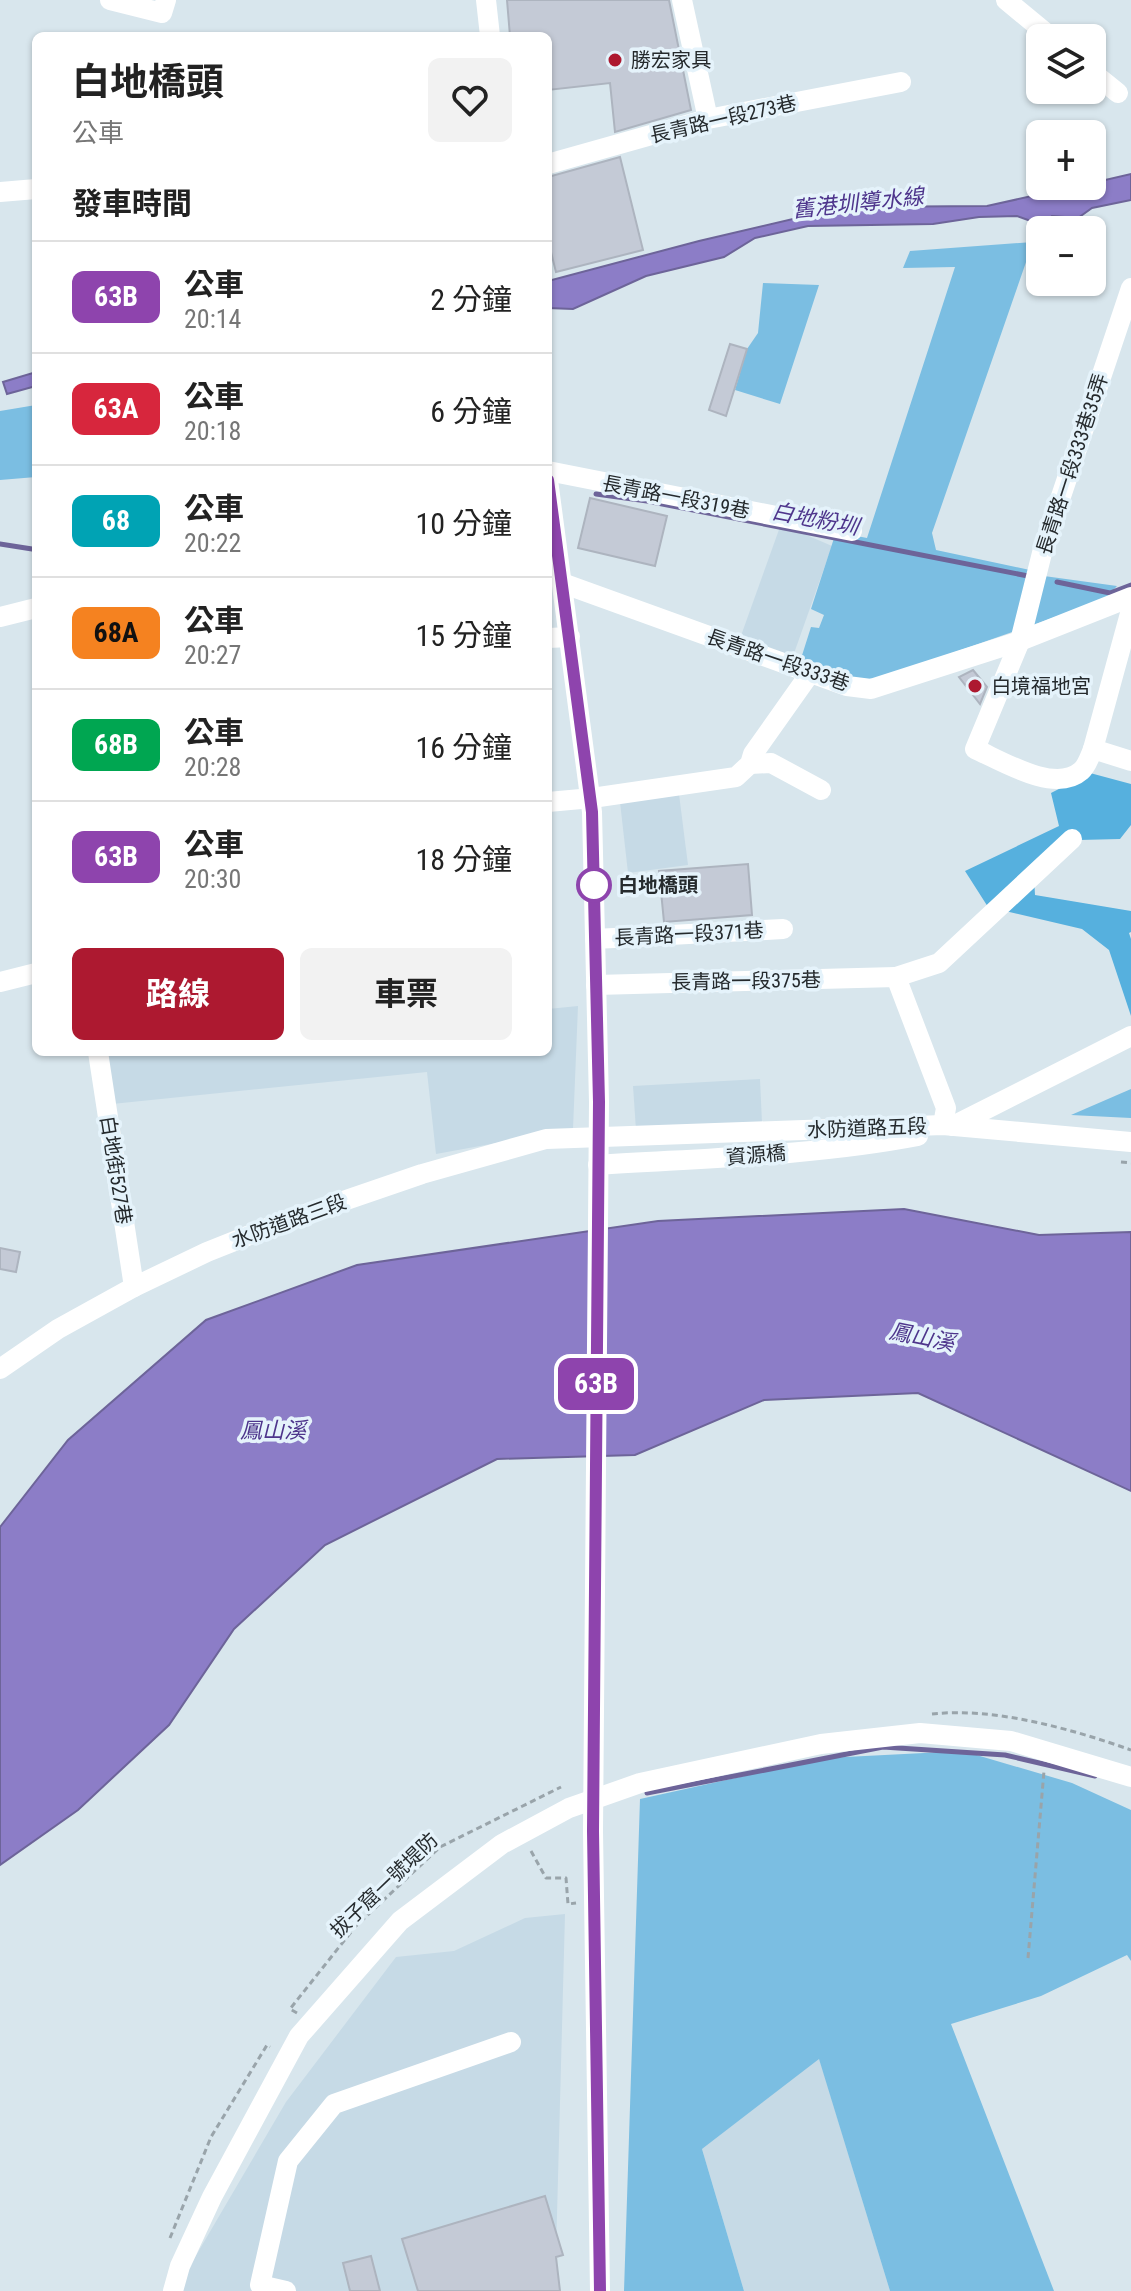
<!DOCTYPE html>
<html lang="zh-TW">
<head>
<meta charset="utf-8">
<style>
	:root { --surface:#fff; --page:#f2f2f2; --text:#222; --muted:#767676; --line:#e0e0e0; --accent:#ad1930 }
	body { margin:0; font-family:"Roboto Condensed","Noto Sans TC",sans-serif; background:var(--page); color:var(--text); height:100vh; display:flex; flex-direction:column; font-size:30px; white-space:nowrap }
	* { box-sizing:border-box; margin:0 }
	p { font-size:26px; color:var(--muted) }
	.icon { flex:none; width:44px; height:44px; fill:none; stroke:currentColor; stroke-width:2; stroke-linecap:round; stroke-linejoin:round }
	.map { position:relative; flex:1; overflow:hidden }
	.panel { position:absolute; left:32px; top:32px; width:520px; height:1024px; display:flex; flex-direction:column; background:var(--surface); border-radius:12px; box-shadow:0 2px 6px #0004 }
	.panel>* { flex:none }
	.badge { padding:0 16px; border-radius:12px; font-size:28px; line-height:52px }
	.buttons { position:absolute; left:1026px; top:24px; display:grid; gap:16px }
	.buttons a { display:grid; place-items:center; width:80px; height:80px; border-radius:12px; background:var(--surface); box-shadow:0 2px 6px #0004; font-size:40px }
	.map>.badge { position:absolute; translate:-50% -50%; box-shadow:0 0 0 4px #fff }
	h2 { padding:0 40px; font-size:30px; line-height:72px }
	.round { display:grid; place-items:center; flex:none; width:84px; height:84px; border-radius:12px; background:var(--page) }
	.headline { display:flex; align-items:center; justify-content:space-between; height:136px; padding:0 40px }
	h1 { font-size:38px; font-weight:700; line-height:60px }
	.action { display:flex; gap:16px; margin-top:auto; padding:16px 40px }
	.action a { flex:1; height:92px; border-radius:12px; background:var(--accent); color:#fff; font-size:32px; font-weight:700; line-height:92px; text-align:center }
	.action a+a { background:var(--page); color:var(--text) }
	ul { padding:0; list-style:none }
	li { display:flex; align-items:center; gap:24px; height:112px; padding:0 40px; border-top:2px solid var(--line) }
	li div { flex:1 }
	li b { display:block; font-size:30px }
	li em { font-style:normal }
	li .badge { min-width:88px; font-weight:700; text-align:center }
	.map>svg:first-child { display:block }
	.built { fill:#c6dae6 }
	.green { fill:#7bbee2 }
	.forest { fill:#56b0de }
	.water { fill:#8c7dc7; stroke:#6d6499; stroke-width:2 }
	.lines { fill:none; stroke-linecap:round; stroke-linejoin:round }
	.stream { stroke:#6d6499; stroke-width:5 }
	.building { fill:#c4cad6; stroke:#adb4bf; stroke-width:2 }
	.path { stroke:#99a4aa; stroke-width:3; stroke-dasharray:6 4; stroke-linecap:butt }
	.minor { stroke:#fff; stroke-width:20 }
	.line-casing { stroke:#fff; stroke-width:18 }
	.line { stroke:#8e44ad; stroke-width:12 }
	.poi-dot { fill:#ad1930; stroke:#e5f3fb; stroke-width:3 }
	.stop-dot { fill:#fff; stroke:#8e44ad; stroke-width:4 }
	.labels { text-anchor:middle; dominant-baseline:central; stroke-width:7; stroke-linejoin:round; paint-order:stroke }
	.poi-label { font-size:20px; fill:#252a2d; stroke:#e5f3fb; text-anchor:start }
	.street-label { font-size:20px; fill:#252a2d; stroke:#e5f3fb }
	.stop-label { font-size:20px; font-weight:bold; fill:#252a2d; stroke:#e5f3fb; text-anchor:start }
	.water-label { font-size:22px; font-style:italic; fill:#4e358c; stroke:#e5f3fb }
</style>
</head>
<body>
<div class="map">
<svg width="1131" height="2291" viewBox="0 0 1131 2291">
	<rect width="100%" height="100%" fill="#d8e6ed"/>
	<g class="built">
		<path d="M781 524 832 546 792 659 738 644Z"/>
		<path d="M679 794 688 865 628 873 620 802Z"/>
		<path d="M578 1006 573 1129 436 1154 427 1072 112 1104 103 1052H548V1009Z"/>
		<path d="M760 1079 762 1123 636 1130 633 1086Z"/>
		<path d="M565 1914 555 2291H180L184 2276 286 2102 396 1957 454 1951 525 1918Z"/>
		<path d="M819 2058 890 2291H744L702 2149Z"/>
	</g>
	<g class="green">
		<path d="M1033 242 932 533 936 550 1030 570 1044 576 1117 586 1104 600 858 686 798 668 811 627 819 628 824 615 811 609 836 532 867 538 955 267 903 268 910 251Z"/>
		<path d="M763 283 819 285 780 404 735 390 747 349 758 333Z"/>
		<path d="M36 405V477L0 480V411Z"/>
		<path d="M1131 1089V1118L1071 1115Z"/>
		<path d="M963 1751 1072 1783 1131 1810V1961L1127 1955 1041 1996 951 2024 1054 2291H890L819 2059 702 2149 744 2291H624L640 1799 826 1758Z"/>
	</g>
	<path class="forest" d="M1090 773 1131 784V825L1120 839 1079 840 1034 877 1035 895 1131 911V932L1129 933 1131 939V1016L1109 950 1082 929 988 907 965 871 1059 826 1051 793Z"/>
	<g class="water">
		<path d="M1131 174V200L1092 208 1078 218 1052 216 1042 225 1017 216 979 217 933 224 808 226 755 238 724 257 646 276 573 309 548 308V281L699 241 844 207 987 206 1077 186H1092V183Z"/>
		<path d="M36 372V386L7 394 3 382Z"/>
		<path d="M904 1209 1039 1235 1131 1232V1491L918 1393 764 1400 635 1455 497 1459 325 1545 234 1629 169 1725 78 1810 0 1865V1527L68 1440 206 1320 357 1265 658 1221Z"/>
	</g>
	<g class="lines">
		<g class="stream">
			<path d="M596 494 647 501 1028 576"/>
			<path d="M0 544 32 549"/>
			<path d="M1057 582 1110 593 1131 585"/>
			<path d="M647 1793 883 1747 1005 1755 1095 1776"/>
		</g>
	</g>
	<g class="building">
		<path d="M507 0H669L691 110 615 132 610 83 548 90V36H510Z"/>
		<path d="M620 157 643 250 556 272 548 240V177Z"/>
		<path d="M730 344 747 349 726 416 709 410Z"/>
		<path d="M590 498 667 516 655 566 578 548Z"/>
		<path d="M973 670 987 687 980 704 959 677Z"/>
		<path d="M748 864 752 915 664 922 659 871Z"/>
		<path d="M0 1248 20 1252 16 1272 0 1269Z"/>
		<path d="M545 2196 563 2255 556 2257 560 2291H418L402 2239Z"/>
		<path d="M371 2256 380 2291H350L343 2263Z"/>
	</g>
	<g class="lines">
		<g class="path">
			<path d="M1121 1162 1131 1163"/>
			<path d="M932 1714C994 1707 1072 1729 1131 1750"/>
			<path d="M531 1851 546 1878H566L568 1904 576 1903"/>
			<path d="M1028 1958 1044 1771"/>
			<path d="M297 2013 290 2009 355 1927 440 1847 561 1787"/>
			<path d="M170 2238 211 2137 267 2045 270 2047"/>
		</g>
		<g class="minor">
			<path d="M110 0 162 13 166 0"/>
			<path d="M486 0 490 36"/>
			<path d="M682 0 708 119"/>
			<path d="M1006 0 1052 38"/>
			<path d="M1092 72 1118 93"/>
			<path d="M548 164 708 119 901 82"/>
			<path d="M0 192 36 189"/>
			<path d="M548 471 852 531"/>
			<path d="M548 480 592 812 599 1102 593 1831 600 2291"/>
			<path d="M562 583 847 686 871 689 1020 641 1131 597"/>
			<path d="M1131 610 1093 749 1131 761"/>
			<path d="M0 617 36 608"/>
			<path d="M548 638 570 637"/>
			<path d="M1093 749C1090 756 1087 766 1081 771 1055 794 1002 761 975 749L1020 641 1042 553 1131 288"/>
			<path d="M750 764 771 763 821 790"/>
			<path d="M548 802 592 798 736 777 750 764 753 754 811 672"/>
			<path d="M595 939 783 929"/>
			<path d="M896 977 939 963 1072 839"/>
			<path d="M0 982 36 973"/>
			<path d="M596 985 896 977 946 1108 943 1125"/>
			<path d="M98 1052 134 1287"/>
			<path d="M953 1126 1131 1036"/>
			<path d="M598 1165C704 1158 813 1156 918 1136"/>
			<path d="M0 1369 58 1329 134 1287 207 1252 285 1221 422 1174 546 1139 943 1125 1131 1142"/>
			<path d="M173 2291 180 2266 212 2197 299 2036 400 1921 502 1844 569 1808 640 1783 821 1744 920 1733 1011 1741 1131 1777"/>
			<path d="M286 2291 260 2285 288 2161 334 2104 511 2042"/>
		</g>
	</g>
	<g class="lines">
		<defs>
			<path id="line" d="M548 480 592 812 599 1102 593 1831 600 2291"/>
		</defs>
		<use href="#line" class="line-casing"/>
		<use href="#line" class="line"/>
	</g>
	<g class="poi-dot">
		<circle cx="615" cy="60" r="8"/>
		<circle cx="975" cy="686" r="8"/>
	</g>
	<circle class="stop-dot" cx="594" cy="885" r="16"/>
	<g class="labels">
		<g class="poi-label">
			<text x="631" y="60">勝宏家具</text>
			<text x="991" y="686">白境福地宮</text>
		</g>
		<g class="street-label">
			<text transform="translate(723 119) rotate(-13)">長青路一段273巷</text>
			<text transform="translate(1072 464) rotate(-72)">長青路一段333巷35弄</text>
			<text transform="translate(676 497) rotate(11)">長青路一段319巷</text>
			<text transform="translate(778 660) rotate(19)">長青路一段333巷</text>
			<text transform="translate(689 934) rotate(-3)">長青路一段371巷</text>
			<text transform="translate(746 981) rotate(-1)">長青路一段375巷</text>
			<text transform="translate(867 1128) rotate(-2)">水防道路五段</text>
			<text transform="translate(756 1155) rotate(-5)">資源橋</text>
			<text transform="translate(116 1170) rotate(81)">白地街527巷</text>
			<text transform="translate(289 1221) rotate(-20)">水防道路三段</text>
			<text transform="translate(384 1885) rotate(-44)">拔子窟一號堤防</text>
		</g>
		<g class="stop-label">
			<text x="618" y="885">白地橋頭</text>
		</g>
		<g class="water-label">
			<text transform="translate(858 203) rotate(-6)">舊港圳導水線</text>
			<text transform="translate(815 519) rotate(11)">白地粉圳</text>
			<text transform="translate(922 1337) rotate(11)">鳳山溪</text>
			<text x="273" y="1430">鳳山溪</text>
		</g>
	</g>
</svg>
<div class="buttons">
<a><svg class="icon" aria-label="layers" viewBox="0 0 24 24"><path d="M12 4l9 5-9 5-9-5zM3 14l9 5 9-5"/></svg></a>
<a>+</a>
<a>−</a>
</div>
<b class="badge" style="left:596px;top:1384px;background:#8e44ad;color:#fff">63B</b>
<section class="panel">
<div class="headline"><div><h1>白地橋頭</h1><p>公車</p></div><a class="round"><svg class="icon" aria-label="heart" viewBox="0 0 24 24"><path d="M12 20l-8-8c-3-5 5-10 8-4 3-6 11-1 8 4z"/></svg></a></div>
<h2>發車時間</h2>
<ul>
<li><span class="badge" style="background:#8e44ad;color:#fff">63B</span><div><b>公車</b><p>20:14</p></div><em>2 分鐘</em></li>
<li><span class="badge" style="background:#d7263d;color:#fff">63A</span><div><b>公車</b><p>20:18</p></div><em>6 分鐘</em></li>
<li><span class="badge" style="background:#00a3b4;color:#fff">68</span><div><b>公車</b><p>20:22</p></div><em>10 分鐘</em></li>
<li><span class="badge" style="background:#f58220;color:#111">68A</span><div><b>公車</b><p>20:27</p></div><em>15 分鐘</em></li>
<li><span class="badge" style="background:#00a651;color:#fff">68B</span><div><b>公車</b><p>20:28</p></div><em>16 分鐘</em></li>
<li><span class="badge" style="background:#8e44ad;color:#fff">63B</span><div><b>公車</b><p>20:30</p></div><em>18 分鐘</em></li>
</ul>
<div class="action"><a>路線</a><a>車票</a></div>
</section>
</div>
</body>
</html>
